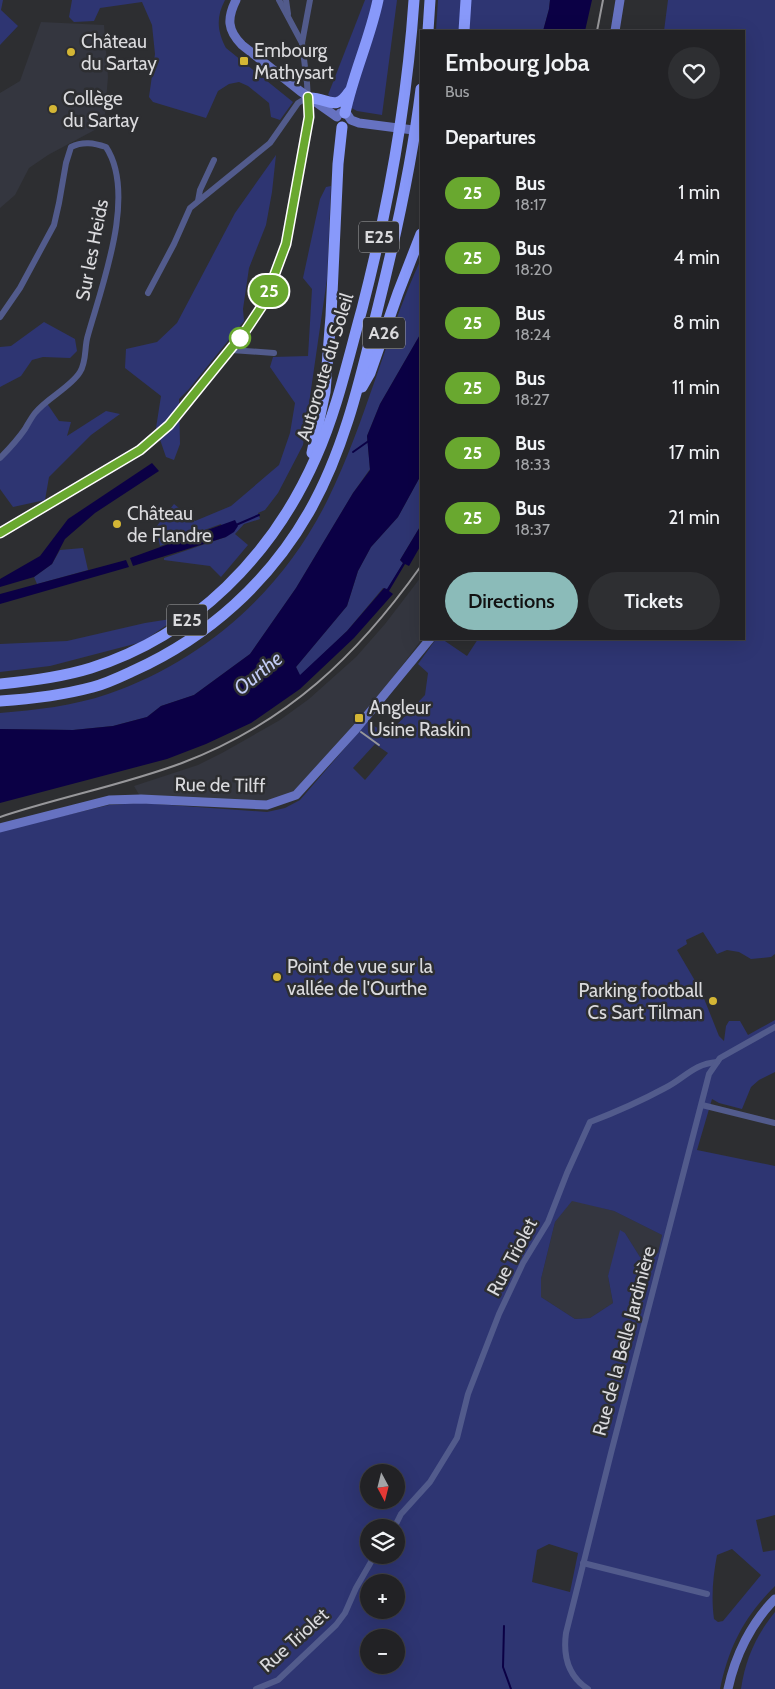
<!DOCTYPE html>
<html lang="en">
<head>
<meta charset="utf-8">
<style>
	:root { --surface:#222225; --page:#2e2f32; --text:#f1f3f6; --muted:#a2a4a7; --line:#3f3f42; --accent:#8bbbb9 }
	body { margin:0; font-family:Cabin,sans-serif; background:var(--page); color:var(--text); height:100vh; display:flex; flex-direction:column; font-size:19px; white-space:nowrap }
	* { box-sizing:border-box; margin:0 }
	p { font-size:16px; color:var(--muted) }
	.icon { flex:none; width:28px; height:28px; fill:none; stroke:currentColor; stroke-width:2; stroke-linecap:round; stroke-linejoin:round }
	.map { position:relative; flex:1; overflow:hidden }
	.sheet { position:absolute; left:420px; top:30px; width:325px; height:610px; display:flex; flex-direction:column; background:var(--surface); border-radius:0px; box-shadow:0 5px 20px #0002,0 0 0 1px var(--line) }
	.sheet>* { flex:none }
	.badge { padding:0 10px; border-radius:16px; font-size:18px; line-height:32px }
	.needle { width:32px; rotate:173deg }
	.tools { position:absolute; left:360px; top:1464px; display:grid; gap:10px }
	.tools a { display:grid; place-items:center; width:45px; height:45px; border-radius:50%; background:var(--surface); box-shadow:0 5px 20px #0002,0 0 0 1px var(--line); font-size:25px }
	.map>.badge { position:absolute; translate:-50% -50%; box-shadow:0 0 0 2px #fff }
	h2 { padding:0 25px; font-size:19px; line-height:45px }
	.round { display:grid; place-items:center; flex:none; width:52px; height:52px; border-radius:26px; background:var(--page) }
	.headline { display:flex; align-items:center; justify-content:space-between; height:85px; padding:0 25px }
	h1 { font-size:24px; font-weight:600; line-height:38px }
	.button { display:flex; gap:10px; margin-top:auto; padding:10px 25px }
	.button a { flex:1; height:58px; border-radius:30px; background:var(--accent); color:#111; font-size:20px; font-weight:600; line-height:58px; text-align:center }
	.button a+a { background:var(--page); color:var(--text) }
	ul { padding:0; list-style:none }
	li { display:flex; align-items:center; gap:15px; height:65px; padding:0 25px }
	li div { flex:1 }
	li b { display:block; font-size:19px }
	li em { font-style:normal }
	li .badge { min-width:55px; font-weight:700; text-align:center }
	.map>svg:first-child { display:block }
	.built { fill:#34363f }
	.green { fill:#2e3572; fill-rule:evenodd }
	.water { fill:#0b0045 }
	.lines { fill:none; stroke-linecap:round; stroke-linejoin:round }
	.stream { stroke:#0b0045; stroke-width:2 }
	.street { stroke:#525b8c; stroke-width:6 }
	.secondary { stroke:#6672c1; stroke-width:9 }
	.highway { stroke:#8899fa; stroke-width:11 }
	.rail { stroke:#97979a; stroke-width:2 }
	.line-casing { stroke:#fff; stroke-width:11 }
	.line { stroke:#69a82f; stroke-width:8 }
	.poi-dot { fill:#d4b635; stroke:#2d2e31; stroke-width:2 }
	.stop-dot { fill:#fff; stroke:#69a82f; stroke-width:2.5 }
	.labels { text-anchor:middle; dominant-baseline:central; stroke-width:5; stroke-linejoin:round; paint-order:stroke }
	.shield { fill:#2d2e31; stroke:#a6a6a9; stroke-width:1 }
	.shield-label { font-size:18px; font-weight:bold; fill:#dadadd }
	.poi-label { font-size:19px; fill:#dadadd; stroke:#2d2e31; text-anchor:start }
	.street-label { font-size:19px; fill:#dadadd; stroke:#2d2e31 }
	.water-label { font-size:20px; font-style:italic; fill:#c1caf4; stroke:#2d2e31 }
</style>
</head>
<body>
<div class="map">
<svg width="775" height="1689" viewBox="0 0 775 1689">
	<rect width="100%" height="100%" fill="#2d2e31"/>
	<g class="built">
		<path d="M41 22 104 25 108 77 104 125 48 155 29 168 15 195 0 208V93L20 81Z"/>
		<path d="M421 577 422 639 368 711 295 793 267 804 141 798 134 786 198 765 222 753 280 720 309 699 356 657 385 624Z"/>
		<path d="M572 1200 614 1211 662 1235 658 1253 654 1254 652 1261 640 1257 625 1233 608 1276 613 1303 590 1318 575 1319 541 1297V1279L555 1222Z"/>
	</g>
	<g class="green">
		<path d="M0 0H3L1 10 18 26 0 45Z"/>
		<path d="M72 0H225C216 17 217 31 226 48L293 102 280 120 271 117 269 103 248 86 239 82 229 84 218 91 206 118 153 102 149 97 155 54 152 25 142 2 100 8 94 21 74 22 69 17Z"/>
		<path d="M365 0H397L382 115 357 111 328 95Z"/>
		<path d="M438 0H550L549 9 543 31H436Z"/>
		<path d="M668 0H775V954L771 957 751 959 739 952 727 950 717 954 703 932 686 940 687 944 677 950 701 991 719 1036 724 1041 726 1026 729 1021H740L748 1035 775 1020V1072L759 1080 751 1087 742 1109 719 1103 712 1099 697 1150 775 1166V1515L756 1520 763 1552 775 1550V1586C744 1617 729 1646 720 1689H0V831L109 805 141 803 267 812 285 808 300 800 370 719 369 723 388 734 425 695 428 673 418 664 436 639H442L467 656 478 639H744V31H664ZM375 744 388 753 365 780 353 768ZM572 1201 614 1211 662 1235 658 1253 654 1254 652 1261 640 1257 625 1233 620 1230 608 1276 613 1303 590 1318 575 1319 541 1297V1279L555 1222ZM369 1472H396V1500H369ZM369 1528H396V1555H369ZM549 1544 578 1553 570 1592 532 1582 537 1550ZM732 1549 761 1575 723 1621 718 1622 714 1619C711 1597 713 1576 717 1555ZM369 1582H396V1610H369ZM369 1638H396V1665H369Z"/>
		<path d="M276 155 272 192 266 225 249 268 243 309 244 321 189 389 179 399 180 444 174 460 166 457 156 428 161 396 125 368 126 349 157 342 177 323 235 213Z"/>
		<path d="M331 186 327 279 303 445 278 493 265 510 258 513 260 519 244 524 235 534 248 545 221 577 210 566 164 560V558L226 537 221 524 160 546 156 527 174 504 195 521 231 506 279 465 290 433 295 403 270 367 273 357 308 356 312 289 303 278 320 199 326 187Z"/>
		<path d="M421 259V333L380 404 367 436 370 469 353 493 296 588 250 654 194 695 161 706 147 717 113 726 73 730 0 729V713C36 710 73 706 108 694 204 661 283 591 328 499 366 422 385 337 421 259Z"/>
		<path d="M44 322 75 339 77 351 70 358 43 357 32 360 21 376 0 387V347L11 346Z"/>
		<path d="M46 402 59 421 71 422 67 436 106 411 120 414 91 435 49 477 45 500 13 507 0 489V458Z"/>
		<path d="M421 475V525L400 560 403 563 387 590 383 588 347 631 300 676 296 667 347 606 358 571 371 547 398 517Z"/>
		<path d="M83 548 88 570 37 584 34 577 52 564 60 550Z"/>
		<path d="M177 618 142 642 50 666 0 672V644L67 641 145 623Z"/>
		<path d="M775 1612V1689H741C745 1660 756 1635 775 1612Z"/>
	</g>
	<g class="water">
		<path d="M550 0H592L585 31H543L549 9Z"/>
		<path d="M421 333V475L398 517 371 547 358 571 347 606 296 667 300 675 347 631 384 588 387 589 403 563 400 560 421 525V545L409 566 405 564 389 591 393 594 354 638 300 689 251 723 206 744 167 759 0 803V729L73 730 113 726 147 717 161 706 194 695 250 654 296 588 353 493 370 470 367 436 380 404Z"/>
		<path d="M152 463 159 471 95 513 65 539 52 564 34 577 0 587V579L40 556 68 519Z"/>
		<path d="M235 520 238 526 234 532 226 537 133 566 130 558Z"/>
		<path d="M126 560 129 567 0 604V594Z"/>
	</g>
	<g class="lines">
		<g class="stream">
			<path d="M353 452 370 440"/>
			<path d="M236 525 259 515"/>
			<path d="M504 1626 503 1667 511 1689"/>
		</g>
		<g class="street">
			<path d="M279 0 302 43"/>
			<path d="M286 0 288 14"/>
			<path d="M198 201 200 190 214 160"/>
			<path d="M148 293 174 244 190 208 270 143 298 103 308 97"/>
			<path d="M0 317 20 288 54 225 59 203 66 163 71 147C83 141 94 143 106 147 137 194 102 285 88 335 84 347 87 361 80 372 71 387 47 398 35 413 31 418 28 424 25 429 18 439 9 449 0 458"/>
			<path d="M231 350 274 353"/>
			<path d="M0 533 140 450 169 425 231 350 264 303 286 244 309 117 307 83 302 43 310 0"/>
			<path d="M702 1105 775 1123"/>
			<path d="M394 1528 401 1514 430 1482 457 1438 468 1394 499 1314 523 1263 548 1222 567 1173 590 1122C616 1112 641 1101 665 1088 685 1078 693 1064 717 1062"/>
			<path d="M583 1563 707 1594"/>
			<path d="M256 1689 278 1680 336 1625 345 1613 356 1588 375 1555"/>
			<path d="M588 1689C568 1676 563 1655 566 1633L611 1453 709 1074 720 1058 775 1027"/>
		</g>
		<g class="secondary">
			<path d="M236 0C227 18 227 30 242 45L300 91 337 117"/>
			<path d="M615 31 620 0"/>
			<path d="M340 113 347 114 351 120 359 123 421 131"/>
			<path d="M0 828 109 800 141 799 267 805 296 795 356 729 430 639"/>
			<path d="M728 1689C735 1656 751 1623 775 1599"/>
		</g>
		<g class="highway">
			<path d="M428 31 430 0"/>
			<path d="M464 31 466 0"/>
			<path d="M309 98C327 97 335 113 349 92"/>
			<path d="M345 113C353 74 370 39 378 0"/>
			<path d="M362 387 370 373 398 293 421 234"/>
			<path d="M312 453 325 392 331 316 338 164 342 127"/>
			<path d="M0 684C31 681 62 677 91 668 195 635 273 555 316 457 337 410 348 359 362 309 388 208 407 105 414 0"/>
			<path d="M0 701C31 699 63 695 93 687 108 683 122 676 135 670 208 637 269 582 309 512 345 449 361 376 378 307 396 235 412 163 421 89"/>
		</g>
		<g class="rail">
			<path d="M597 31 603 0"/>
			<path d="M361 732 379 745"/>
			<path d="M0 817C60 797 123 785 182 763 287 723 357 656 421 566"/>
		</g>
	</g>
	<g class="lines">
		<defs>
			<path id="line" d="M0 533 140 450 169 425 246 330 264 303 286 244 309 117 308 97"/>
		</defs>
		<use href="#line" class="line-casing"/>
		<use href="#line" class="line"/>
	</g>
	<g class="poi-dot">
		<circle cx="71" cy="52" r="5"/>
		<rect x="239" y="56" width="10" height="10" rx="2.5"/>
		<circle cx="53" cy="109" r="5"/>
		<circle cx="117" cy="524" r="5"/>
		<rect x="354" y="713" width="10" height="10" rx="2.5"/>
		<circle cx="277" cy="977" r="5"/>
		<circle cx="713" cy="1001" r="5"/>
	</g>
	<circle class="stop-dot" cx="240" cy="338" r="10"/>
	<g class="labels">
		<g class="shield">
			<rect x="359" y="221.5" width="40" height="31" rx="4"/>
			<rect x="363" y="317.5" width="42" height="31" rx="4"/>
			<rect x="167" y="604.5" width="40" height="31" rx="4"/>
		</g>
		<g class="shield-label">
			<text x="379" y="237">E25</text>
			<text x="384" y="333">A26</text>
			<text x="187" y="620">E25</text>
		</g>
		<g class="poi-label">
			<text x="81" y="41">Château<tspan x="81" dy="22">du Sartay</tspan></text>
			<text x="254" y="50">Embourg<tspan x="254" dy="22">Mathysart</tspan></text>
			<text x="63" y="98">Collège<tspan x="63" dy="22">du Sartay</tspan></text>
			<text x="127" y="513">Château<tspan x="127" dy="22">de Flandre</tspan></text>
			<text x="369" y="707">Angleur<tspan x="369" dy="22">Usine Raskin</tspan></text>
			<text x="287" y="966">Point de vue sur la<tspan x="287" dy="22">vallée de l'Ourthe</tspan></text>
			<text x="703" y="990" text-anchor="end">Parking football<tspan x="703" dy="22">Cs Sart Tilman</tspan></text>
		</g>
		<g class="street-label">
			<text transform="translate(92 250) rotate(-79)">Sur les Heids</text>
			<text transform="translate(325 367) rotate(-73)">Autoroute du Soleil</text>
			<text transform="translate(220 785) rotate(1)">Rue de Tilff</text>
			<text transform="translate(512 1257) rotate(-62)">Rue Triolet</text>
			<text transform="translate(624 1341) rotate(-75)">Rue de la Belle Jardinière</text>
			<text transform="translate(294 1640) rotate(-42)">Rue Triolet</text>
		</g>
		<g class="water-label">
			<text transform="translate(258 673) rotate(-39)">Ourthe</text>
		</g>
	</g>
</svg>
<div class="tools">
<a><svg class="needle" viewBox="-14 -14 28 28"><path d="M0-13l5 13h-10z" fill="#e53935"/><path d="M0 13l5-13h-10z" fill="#a2a4a7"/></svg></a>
<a><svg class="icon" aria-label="layers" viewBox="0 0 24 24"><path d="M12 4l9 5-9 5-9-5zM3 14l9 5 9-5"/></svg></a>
<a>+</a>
<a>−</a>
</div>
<b class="badge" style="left:269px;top:291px;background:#69a82f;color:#fff">25</b>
<section class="sheet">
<div class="headline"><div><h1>Embourg Joba</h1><p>Bus</p></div><a class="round"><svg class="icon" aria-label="heart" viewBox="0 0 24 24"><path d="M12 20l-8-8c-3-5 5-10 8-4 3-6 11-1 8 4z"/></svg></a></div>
<h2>Departures</h2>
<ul>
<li><span class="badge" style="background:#69a82f;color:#fff">25</span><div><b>Bus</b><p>18:17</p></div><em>1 min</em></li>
<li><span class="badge" style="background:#69a82f;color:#fff">25</span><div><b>Bus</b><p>18:20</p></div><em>4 min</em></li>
<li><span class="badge" style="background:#69a82f;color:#fff">25</span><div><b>Bus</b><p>18:24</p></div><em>8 min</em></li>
<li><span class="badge" style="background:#69a82f;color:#fff">25</span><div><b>Bus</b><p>18:27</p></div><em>11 min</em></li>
<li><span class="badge" style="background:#69a82f;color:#fff">25</span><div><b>Bus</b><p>18:33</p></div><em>17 min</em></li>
<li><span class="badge" style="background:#69a82f;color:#fff">25</span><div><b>Bus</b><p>18:37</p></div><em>21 min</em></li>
</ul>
<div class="button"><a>Directions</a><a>Tickets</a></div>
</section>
</div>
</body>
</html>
